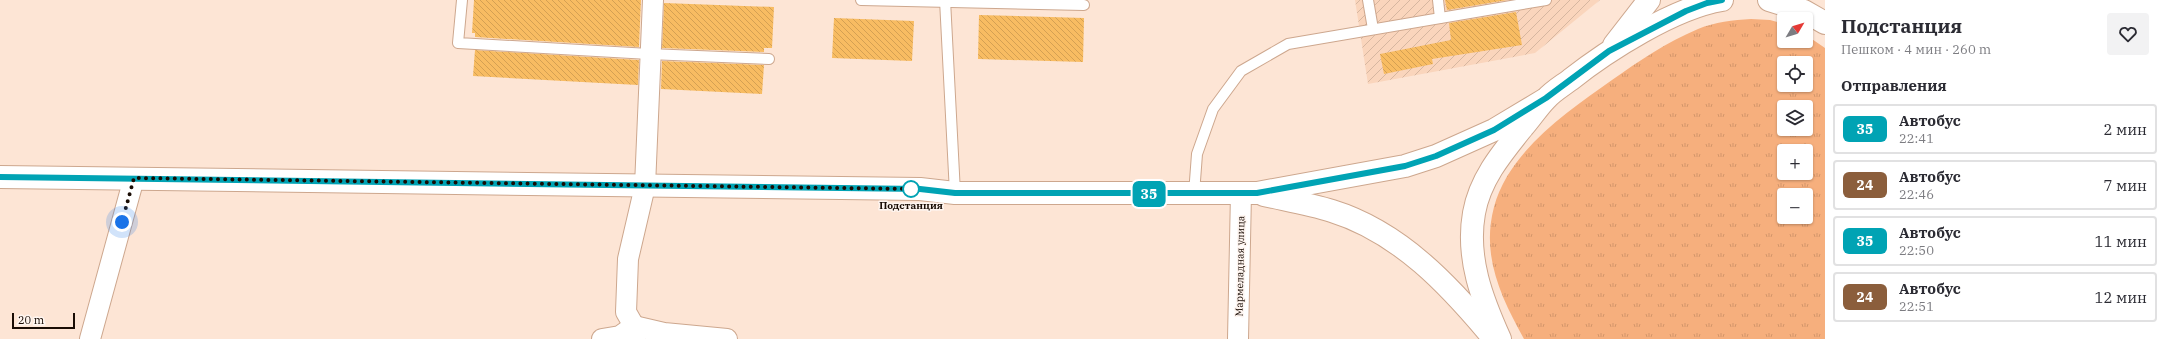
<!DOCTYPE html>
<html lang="ru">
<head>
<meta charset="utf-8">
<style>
	:root { --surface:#fff; --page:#f2f2f3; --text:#2b2b33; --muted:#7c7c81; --line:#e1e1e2 }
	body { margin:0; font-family:"IBM Plex Serif",serif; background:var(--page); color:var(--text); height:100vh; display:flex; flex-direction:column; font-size:15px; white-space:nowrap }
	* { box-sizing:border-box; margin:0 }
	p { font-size:13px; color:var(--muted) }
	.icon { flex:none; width:22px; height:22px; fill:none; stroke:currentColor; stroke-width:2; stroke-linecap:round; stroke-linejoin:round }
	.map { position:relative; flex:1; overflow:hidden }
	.side { display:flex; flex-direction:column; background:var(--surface); width:340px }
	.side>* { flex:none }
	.badge { padding:0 8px; border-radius:6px; font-size:14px; line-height:26px }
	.needle { width:26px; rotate:52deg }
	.fabs { position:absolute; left:1777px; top:12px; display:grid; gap:8px }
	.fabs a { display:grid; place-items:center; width:36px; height:36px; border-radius:4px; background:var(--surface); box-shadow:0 1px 3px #0004; font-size:20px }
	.scale { position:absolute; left:12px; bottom:10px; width:63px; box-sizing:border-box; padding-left:4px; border:2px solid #190c04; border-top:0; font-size:11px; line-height:14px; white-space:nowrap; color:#190c04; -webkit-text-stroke:3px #fef5f0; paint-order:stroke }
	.you { position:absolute; width:20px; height:20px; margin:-10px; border:3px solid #fff; border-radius:50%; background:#1a73e8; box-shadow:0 0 0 6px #1a73e833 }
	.map>.badge { position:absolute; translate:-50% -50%; box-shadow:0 0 0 2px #fff }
	h2 { padding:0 16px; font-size:15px; line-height:36px }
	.round { display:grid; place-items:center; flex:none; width:42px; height:42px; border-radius:4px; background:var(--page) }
	.head { display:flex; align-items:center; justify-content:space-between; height:68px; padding:0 16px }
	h1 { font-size:19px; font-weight:700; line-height:30px }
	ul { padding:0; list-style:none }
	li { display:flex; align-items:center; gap:12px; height:50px; margin:0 8px 6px; padding:0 8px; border:2px solid var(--line); border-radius:4px }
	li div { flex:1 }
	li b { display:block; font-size:15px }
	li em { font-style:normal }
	li .badge { min-width:44px; font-weight:700; text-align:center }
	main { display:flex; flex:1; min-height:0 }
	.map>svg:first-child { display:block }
	.industrial { fill:url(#industrial-furrows) }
	.grass { fill:url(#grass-tufts); fill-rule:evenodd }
	.building { fill:url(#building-back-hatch) }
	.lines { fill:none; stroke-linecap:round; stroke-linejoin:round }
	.service-casing { stroke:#cda78e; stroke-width:12 }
	.minor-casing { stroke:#cda78e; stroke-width:22 }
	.tertiary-casing { stroke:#cda78e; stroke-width:24 }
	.primary-casing { stroke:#cda78e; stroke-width:24 }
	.service { stroke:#fff; stroke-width:10 }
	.minor { stroke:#fff; stroke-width:20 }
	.tertiary { stroke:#fff; stroke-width:22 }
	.primary { stroke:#fff; stroke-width:22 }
	.line-casing { stroke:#fff; stroke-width:9 }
	.line { stroke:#00a3b4; stroke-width:6 }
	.walk { stroke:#190c04; stroke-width:4; stroke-dasharray:0 7.2 }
	.stop-dot { fill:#fff; stroke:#00a3b4; stroke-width:2 }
	.labels { text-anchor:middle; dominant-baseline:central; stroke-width:3; stroke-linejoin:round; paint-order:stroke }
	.stop-label { font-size:10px; font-weight:bold; fill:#190c04; stroke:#fef5f0 }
	.street-label { font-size:10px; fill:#190c04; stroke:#fef5f0 }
</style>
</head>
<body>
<main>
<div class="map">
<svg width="1825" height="339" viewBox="0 0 1825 339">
	<defs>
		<pattern id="industrial-furrows" width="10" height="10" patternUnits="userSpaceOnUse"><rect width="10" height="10" fill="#fad5bc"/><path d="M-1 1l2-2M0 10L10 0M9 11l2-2" fill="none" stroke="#d6b6a0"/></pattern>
		<pattern id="grass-tufts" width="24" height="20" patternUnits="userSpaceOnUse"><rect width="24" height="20" fill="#f6af7d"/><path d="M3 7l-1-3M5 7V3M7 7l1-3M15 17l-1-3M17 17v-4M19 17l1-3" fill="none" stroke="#d2956a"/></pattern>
		<pattern id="building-back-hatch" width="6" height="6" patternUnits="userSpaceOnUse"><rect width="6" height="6" fill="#f8bc62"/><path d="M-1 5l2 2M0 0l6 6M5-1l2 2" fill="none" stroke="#d4a053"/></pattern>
	</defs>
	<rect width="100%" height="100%" fill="#fde5d5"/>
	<path class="industrial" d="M1355 0H1600L1535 53 1368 84Z"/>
	<path class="grass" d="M1751 19 1770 20 1784 24V41H1806V35L1825 48V339H1524C1501 297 1481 256 1494 207 1509 151 1568 111 1612 80 1639 61 1667 42 1698 29 1715 22 1733 20 1751 19ZM1784 63H1806V85H1784ZM1784 107H1806V129H1784ZM1784 151H1806V173H1784ZM1784 195H1806V217H1784Z"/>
	<g class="building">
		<path d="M474 0H641L639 47 475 37V33H472Z"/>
		<path d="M1445 0H1507L1447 10Z"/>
		<path d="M664 3 774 7 772 48H764V52L662 48Z"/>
		<path d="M1516 12 1522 45 1432 59 1433 64 1384 74 1380 54 1451 40 1449 23Z"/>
		<path d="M979 15 1084 18 1083 62 978 59Z"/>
		<path d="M834 18 914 21 912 61 832 58Z"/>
		<path d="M475 50 639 60 638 85 473 76Z"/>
		<path d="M662 61 764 65 762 94 661 89Z"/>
	</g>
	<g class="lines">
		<defs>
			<g id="service">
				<path d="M462 0 458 43 649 54 769 59"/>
				<path d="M861 0 1084 5"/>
				<path d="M945 0 955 193"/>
				<path d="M1368 0 1373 29"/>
				<path d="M1438 0 1440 18"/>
				<path d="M1194 194 1197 154 1213 109 1241 71 1288 44 1546 0"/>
			</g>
			<g id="minor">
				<path d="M634 326 664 333 727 339"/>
				<path d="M90 339 134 178"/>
				<path d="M602 339 620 336 634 326"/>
				<path d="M635 339 634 326 626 312 628 259 645 186 653 0"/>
				<path d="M1238 339 1241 193"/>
			</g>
			<g id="tertiary">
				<path d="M0 177 920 189 955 193H1257L1405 166 1436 156 1494 130 1544 100"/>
				<path d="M1264 195C1286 200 1310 204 1332 211 1400 232 1450 286 1494 339"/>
			</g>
			<g id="primary">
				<path d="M1769 0 1804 11 1825 23"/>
				<path d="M1614 45 1649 0"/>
				<path d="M1500 339C1482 299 1466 258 1474 213 1480 179 1502 153 1523 127 1531 118 1538 107 1546 99 1553 91 1562 86 1570 80 1608 50 1674 8 1722 0"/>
			</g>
		</defs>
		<use href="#service" class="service-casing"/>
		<use href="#minor" class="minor-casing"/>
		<use href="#tertiary" class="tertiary-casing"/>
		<use href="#primary" class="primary-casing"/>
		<use href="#service" class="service"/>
		<use href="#minor" class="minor"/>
		<use href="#tertiary" class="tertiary"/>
		<use href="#primary" class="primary"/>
	</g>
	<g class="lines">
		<defs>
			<path id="line" d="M0 177 920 189 955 193H1257L1405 166 1436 156 1494 130 1546 98 1609 51 1686 11 1707 3 1722 0"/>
		</defs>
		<use href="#line" class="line-casing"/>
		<use href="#line" class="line"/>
		<path class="walk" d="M122 222 134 178 911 189"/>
	</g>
	<circle class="stop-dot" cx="911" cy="189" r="8"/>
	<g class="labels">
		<g class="stop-label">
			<text x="911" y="205">Подстанция</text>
		</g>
		<g class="street-label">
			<text transform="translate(1240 266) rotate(-89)">Мармеладная улица</text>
		</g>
	</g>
</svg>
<div class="fabs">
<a><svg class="needle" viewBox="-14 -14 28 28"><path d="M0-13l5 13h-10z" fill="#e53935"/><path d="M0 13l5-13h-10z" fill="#7c7c81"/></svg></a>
<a><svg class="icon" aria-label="locate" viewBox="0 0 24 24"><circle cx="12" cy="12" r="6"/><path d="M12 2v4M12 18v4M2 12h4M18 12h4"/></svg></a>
<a><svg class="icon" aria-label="layers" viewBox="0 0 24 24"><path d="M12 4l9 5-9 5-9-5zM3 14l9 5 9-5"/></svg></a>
<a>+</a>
<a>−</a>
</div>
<div class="scale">20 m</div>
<div class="you" style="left:122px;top:222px"></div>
<b class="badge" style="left:1149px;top:194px;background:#00a3b4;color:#fff">35</b>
</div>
<section class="side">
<div class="head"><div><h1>Подстанция</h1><p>Пешком · 4 мин · 260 m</p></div><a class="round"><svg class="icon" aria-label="heart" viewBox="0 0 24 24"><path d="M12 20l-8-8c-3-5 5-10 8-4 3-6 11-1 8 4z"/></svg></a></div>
<h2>Отправления</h2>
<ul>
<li><span class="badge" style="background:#00a3b4;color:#fff">35</span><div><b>Автобус</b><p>22:41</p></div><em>2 мин</em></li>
<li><span class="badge" style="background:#8b5e3c;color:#fff">24</span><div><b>Автобус</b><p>22:46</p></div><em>7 мин</em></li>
<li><span class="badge" style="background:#00a3b4;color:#fff">35</span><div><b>Автобус</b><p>22:50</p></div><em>11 мин</em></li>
<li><span class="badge" style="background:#8b5e3c;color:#fff">24</span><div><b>Автобус</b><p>22:51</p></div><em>12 мин</em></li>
</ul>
</section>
</main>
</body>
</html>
